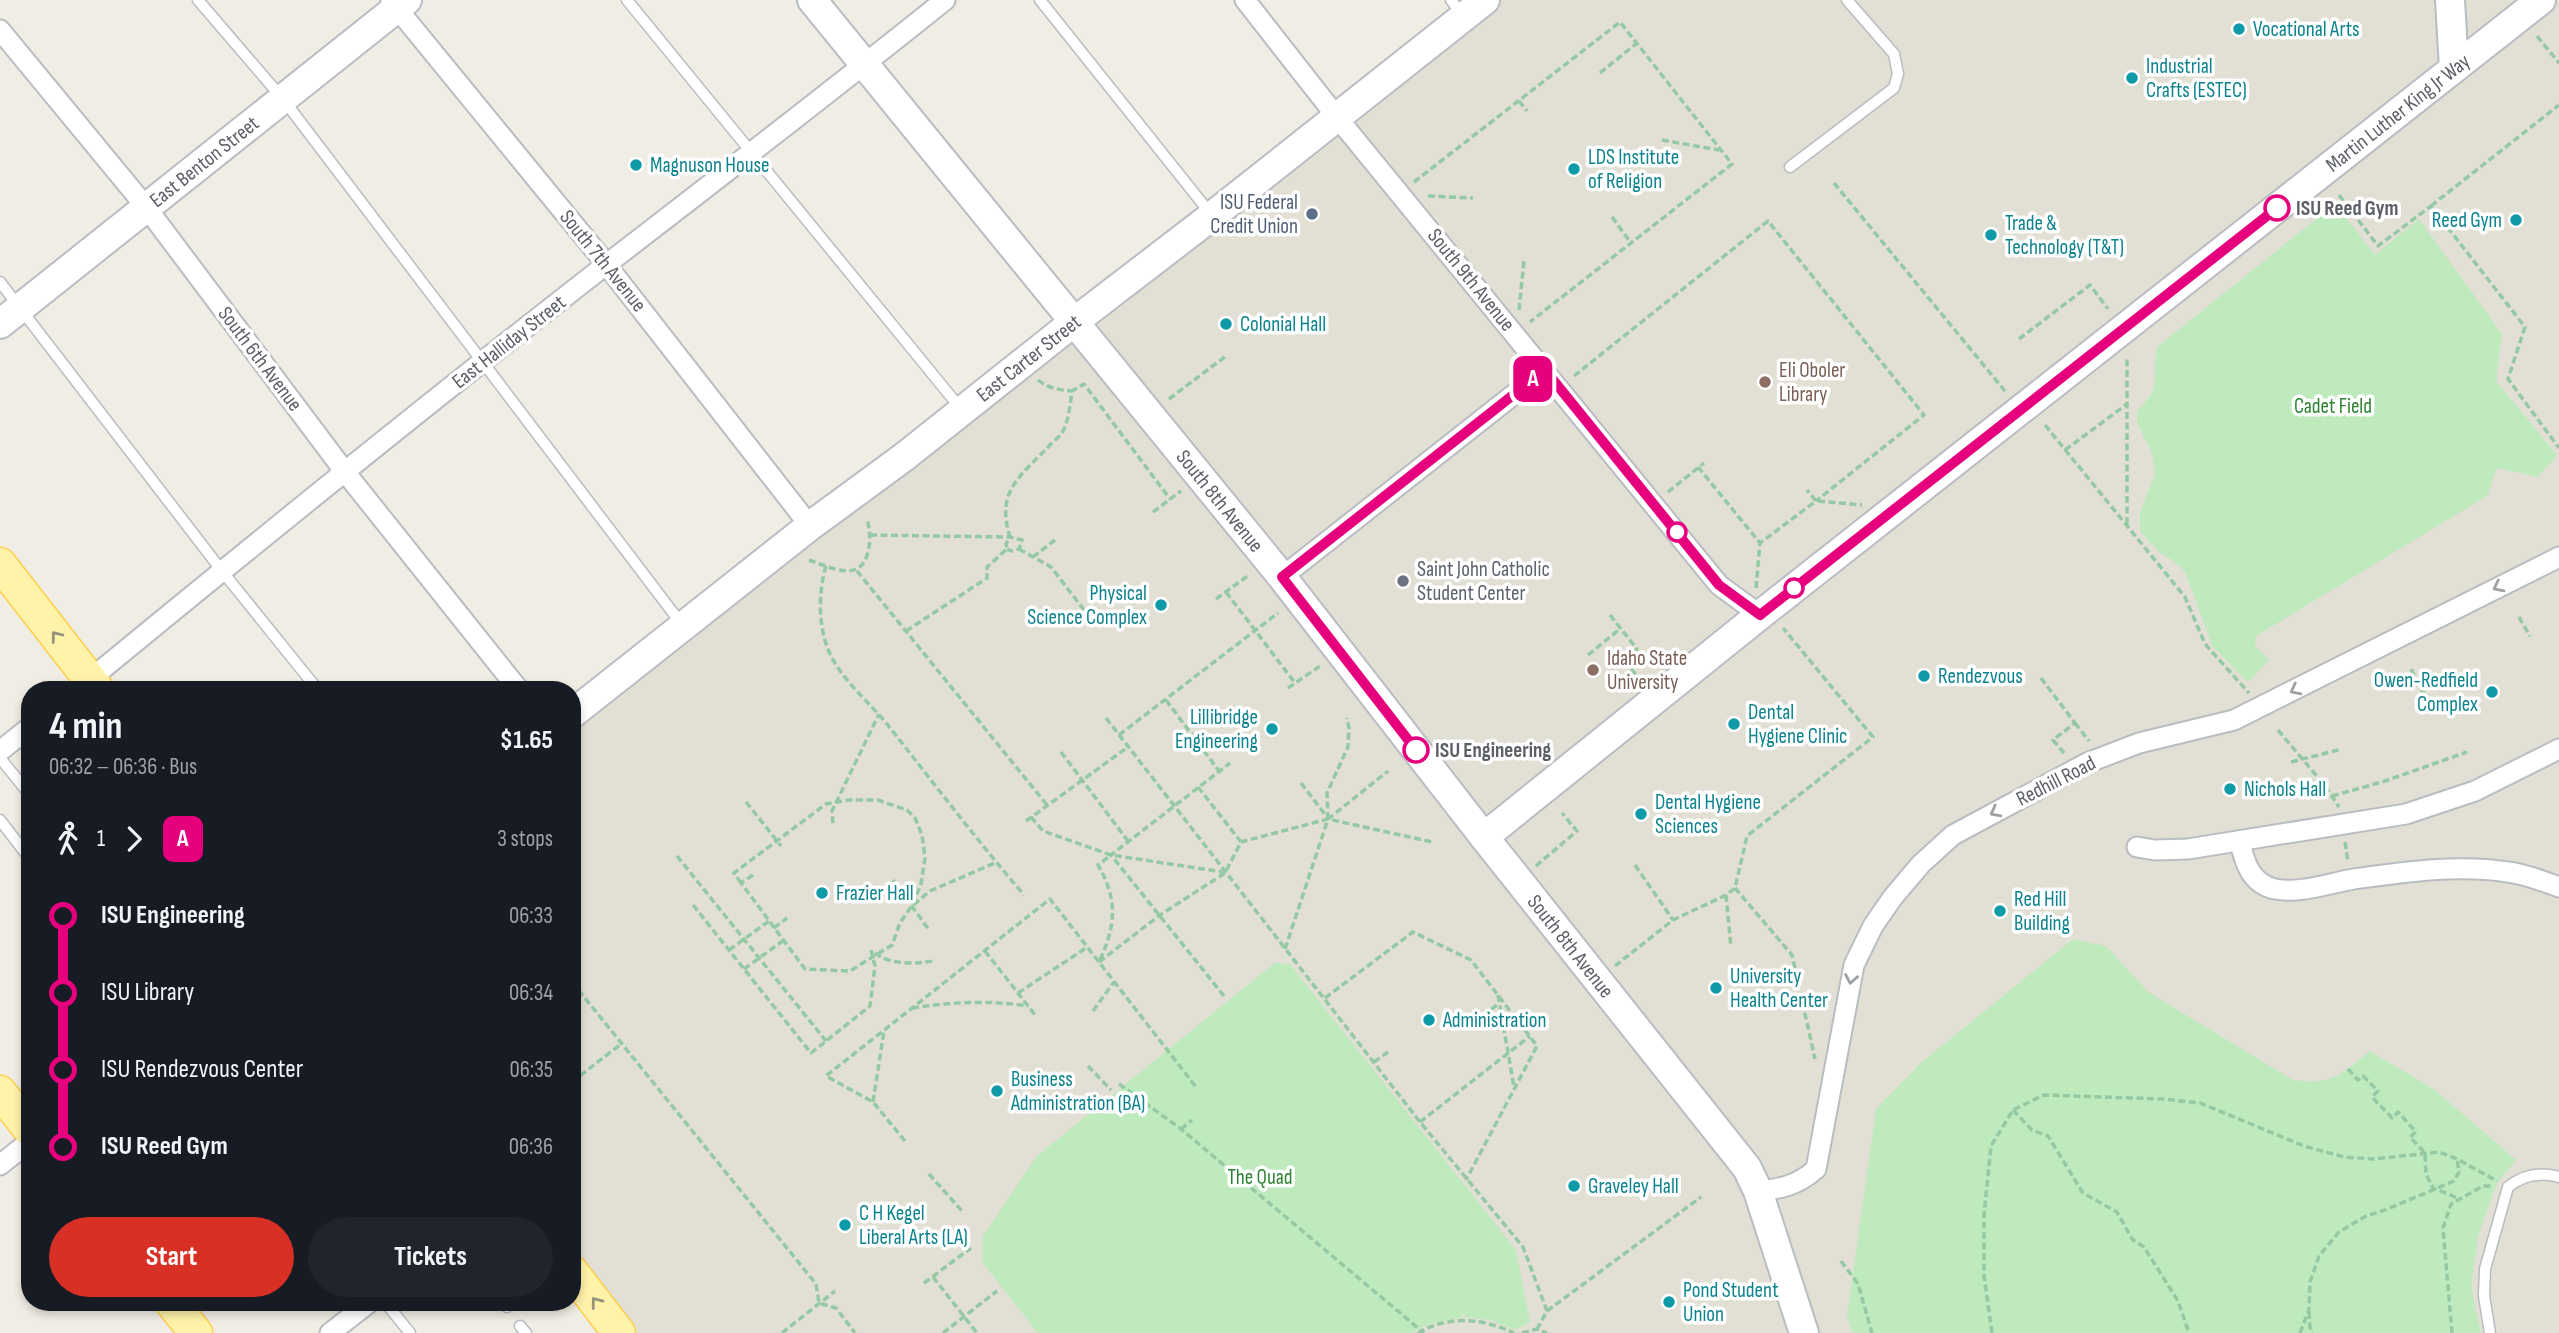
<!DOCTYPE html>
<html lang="en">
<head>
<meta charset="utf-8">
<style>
	:root { --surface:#171b24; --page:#20242c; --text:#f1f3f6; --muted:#9ea1a6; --accent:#d93025 }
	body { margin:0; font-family:"Sofia Sans Condensed",sans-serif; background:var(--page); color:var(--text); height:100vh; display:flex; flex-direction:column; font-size:26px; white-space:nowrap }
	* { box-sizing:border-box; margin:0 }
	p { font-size:23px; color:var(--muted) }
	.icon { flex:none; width:38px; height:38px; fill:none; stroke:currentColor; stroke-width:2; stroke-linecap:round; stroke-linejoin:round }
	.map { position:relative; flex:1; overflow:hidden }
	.drawer { position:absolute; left:21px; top:681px; width:560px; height:630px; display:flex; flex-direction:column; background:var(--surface); border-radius:28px; box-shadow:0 4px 10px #0003 }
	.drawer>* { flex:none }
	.badge { padding:0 14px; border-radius:10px; font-size:24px; line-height:46px }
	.map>.badge { position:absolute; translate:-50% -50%; box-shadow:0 0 0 4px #fff }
	.legs { display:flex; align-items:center; gap:10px; height:77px; padding:0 28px; font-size:23px }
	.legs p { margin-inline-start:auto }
	.headline { display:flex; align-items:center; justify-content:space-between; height:119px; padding:0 28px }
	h1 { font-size:38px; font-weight:700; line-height:52px }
	.primary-button { display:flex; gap:14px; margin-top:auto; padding:14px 28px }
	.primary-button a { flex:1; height:80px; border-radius:42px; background:var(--accent); color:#fff; font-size:28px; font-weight:700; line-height:80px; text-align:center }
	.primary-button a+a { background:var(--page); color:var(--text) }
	ul { padding:0 28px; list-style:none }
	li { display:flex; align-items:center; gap:24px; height:77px; font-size:26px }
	li i { display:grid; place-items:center; width:10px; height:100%; margin:0 9px; background:currentColor }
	li i::after { content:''; width:18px; height:18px; margin:-9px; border:5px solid; border-radius:50%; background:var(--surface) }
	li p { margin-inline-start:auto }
	li:first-child i { background:linear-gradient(#0000 50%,currentColor 0) }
	li:last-child i { background:linear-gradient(currentColor 50%,#0000 0) }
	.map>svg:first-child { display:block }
	.education { fill:#e2dfd4 }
	.green { fill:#beeabe }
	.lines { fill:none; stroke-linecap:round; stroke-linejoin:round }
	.lane-casing { stroke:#b9bcc1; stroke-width:13 }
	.street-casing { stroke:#b9bcc1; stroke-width:23 }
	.secondary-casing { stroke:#b9bdc3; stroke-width:32 }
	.primary-casing { stroke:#fecf4e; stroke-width:35 }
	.path { stroke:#95c9a4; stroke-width:3.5; stroke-dasharray:7 3.5; stroke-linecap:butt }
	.lane { stroke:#fff; stroke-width:10 }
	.street { stroke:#fff; stroke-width:19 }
	.secondary { stroke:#fff; stroke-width:28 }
	.primary { stroke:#fff2a9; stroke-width:32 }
	.oneway { stroke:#9da0a3 }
	.oneway2 { stroke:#95937d }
	.line-1-casing { stroke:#fff; stroke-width:16 }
	.line-1 { stroke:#e6007e; stroke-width:10 }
	.culture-dot { fill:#0f9aa8; stroke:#fff; stroke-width:2.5 }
	.stop-1-dot { fill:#fff; stroke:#e6007e; stroke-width:3.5 }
	.service-dot { fill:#5c6f8a; stroke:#fff; stroke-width:2.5 }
	.education-dot { fill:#8d6e63; stroke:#fff; stroke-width:2.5 }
	.worship-dot { fill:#6b7280; stroke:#fff; stroke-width:2.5 }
	.labels { text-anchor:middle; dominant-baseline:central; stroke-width:7; stroke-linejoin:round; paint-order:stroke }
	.culture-label { font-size:21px; fill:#0d838f; stroke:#fff; text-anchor:start }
	.street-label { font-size:21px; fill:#5c6066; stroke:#fff }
	.service-label { font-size:21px; fill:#4e5e75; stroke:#fff; text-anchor:end }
	.stop-label { font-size:21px; font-weight:bold; fill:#5c6066; stroke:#fff; text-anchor:start }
	.education-label { font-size:21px; fill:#785e54; stroke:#fff; text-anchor:start }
	.park-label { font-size:21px; fill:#2d8431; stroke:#fff }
	.worship-label { font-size:21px; fill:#5b616d; stroke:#fff; text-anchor:start }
</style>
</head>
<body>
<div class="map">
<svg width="2559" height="1333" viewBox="0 0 2559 1333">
	<rect width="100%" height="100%" fill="#f0ede4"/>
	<path class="education" d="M1485 0H2559V1333H619L572 1272V714Z"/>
	<g class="green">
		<path d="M2335 204 2375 255 2419 219 2502 334 2496 381 2557 455 2538 477 2497 468 2487 496 2256 636 2255 646 2269 660 2248 682 2213 647 2185 572 2171 559 2160 553 2140 531V513L2155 474 2152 453 2137 423V411C2164 386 2151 379 2157 347Z"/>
		<path d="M2073 939 2106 946 2148 992 2293 1080C2333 1085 2341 1075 2370 1051L2435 1090 2516 1160 2497 1183 2478 1236 2471 1287 2481 1333H1853L1847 1316 1876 1109 1922 1062Z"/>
		<path d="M1276 962 1282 964 1289 963 1516 1250 1530 1322 1515 1330 1490 1320 1465 1317V1314H1462V1317L1426 1325 1411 1333H1038L982 1262 983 1236 1037 1156Z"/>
	</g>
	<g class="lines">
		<defs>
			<g id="lane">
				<path d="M198 0 283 99 683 626"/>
				<path d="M627 0 961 409"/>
				<path d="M1040 0 1210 213"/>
				<path d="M1451 0 1463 16"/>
				<path d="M1790 167 1894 88 1898 74 1894 54 1847 0"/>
				<path d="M0 282 222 571 318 690"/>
				<path d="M0 758 30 795"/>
				<path d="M0 820 30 859"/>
				<path d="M385 1302 410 1333"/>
				<path d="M503 1302 507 1307"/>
				<path d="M520 1326 526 1333"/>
				<path d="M2490 1333 2484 1296 2485 1269 2508 1187C2523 1175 2541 1172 2559 1177"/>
			</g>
			<g id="street">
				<path d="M1245 0 1336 116 1719 585 1760 615"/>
				<path d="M391 1 598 254 810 526"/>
				<path d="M0 30 146 207 345 472 519 690"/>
				<path d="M1282 577 1545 370"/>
				<path d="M77 690C252 546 428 403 607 264 720 177 833 90 945 0"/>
				<path d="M0 751 30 727"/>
				<path d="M2240 841C2244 862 2251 884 2275 889 2300 894 2329 883 2354 879 2404 872 2458 864 2508 872 2525 874 2543 881 2559 887"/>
				<path d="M2137 847 2155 850 2188 849 2406 814 2475 791 2559 749"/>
				<path d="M0 1165 30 1141"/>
				<path d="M1758 1191C1781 1189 1798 1185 1816 1169L1854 965 1873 926 1893 897 1921 864 1953 835 2087 763 2139 743 2234 720 2559 557"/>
				<path d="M330 1333 370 1302"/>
			</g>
			<g id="secondary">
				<path id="s1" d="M812 0 1282 577 1484 837 1747 1168 1758 1191 1804 1333"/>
				<path d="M2450 0 2454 68"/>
				<path id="s2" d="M0 324 407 0"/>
				<path id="s3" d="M572 714 810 526 904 457 1074 322 1212 216 1485 0"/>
				<path id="s4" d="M1484 837 1760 615 2541 0"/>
			</g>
			<g id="primary">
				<path d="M0 564 98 690"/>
				<path d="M0 1092 30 1130"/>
				<path d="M572 1272 619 1333"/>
				<path d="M171 1302 196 1333"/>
			</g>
		</defs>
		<use href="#lane" class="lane-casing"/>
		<use href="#street" class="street-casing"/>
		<use href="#secondary" class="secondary-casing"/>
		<use href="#primary" class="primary-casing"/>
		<g class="path">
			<path d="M2537 36 2559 63"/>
			<path d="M1600 73 1637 43"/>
			<path d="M1519 101 1527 111"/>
			<path d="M1662 140 1719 150"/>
			<path d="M1414 182 1620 22 1732 164 1530 322"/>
			<path d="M1834 183 2005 391"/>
			<path d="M2339 195 2378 246 2431 206 2525 327 2508 379 2559 448"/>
			<path d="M1428 196 1473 198"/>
			<path d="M2431 206 2559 105"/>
			<path d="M1612 217 1631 243"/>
			<path d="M1519 310 1524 261"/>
			<path d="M2019 339 2090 285 2108 309"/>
			<path d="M1574 376 1768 221 1924 415 1816 501"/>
			<path d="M1038 380C1048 388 1059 390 1072 391"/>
			<path d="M1169 399 1226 356"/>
			<path d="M2045 425 2185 597 2205 644 2249 693"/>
			<path d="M2065 450 2127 404"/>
			<path d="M1698 467 1760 543"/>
			<path d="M1668 492 1704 463"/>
			<path d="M1818 501 1862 505"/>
			<path d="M1153 512 1181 491"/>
			<path d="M2127 524V357"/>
			<path d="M870 535 1010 537 1022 540 1019 549 1011 551 1007 549"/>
			<path d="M1019 549 1051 567 1091 619"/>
			<path d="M1033 557 1055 540"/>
			<path d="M809 560C831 568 861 583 868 552 871 540 870 530 867 519"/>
			<path d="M826 566C818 593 818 628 830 654 843 681 869 702 887 724 932 781 976 839 1024 895"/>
			<path d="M857 571 1047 805"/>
			<path d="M1756 588 1760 543 1816 501 1807 490"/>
			<path d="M1226 592 1295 683"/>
			<path d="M1216 599 1249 575"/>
			<path d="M1610 615 1637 649 1623 659 1641 681"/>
			<path d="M2519 617 2530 636"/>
			<path d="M906 631 987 578V567L1007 549 1006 544 1010 537C995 490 1022 475 1050 445 1054 441 1059 437 1062 433 1069 421 1070 404 1072 391L1084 384 1170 499"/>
			<path d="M1588 655 1621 628"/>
			<path d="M2411 669 2428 702"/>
			<path d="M2041 678 2075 723 2053 740 2064 753"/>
			<path d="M1288 688 1320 666"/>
			<path d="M1166 700 1219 771"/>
			<path d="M1106 718 1420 1122 1523 1247 1547 1311 1537 1329"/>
			<path d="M2075 723 2089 741"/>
			<path d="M2278 730 2326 787 2339 807"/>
			<path d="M1119 735 1278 613"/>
			<path d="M1061 752 1128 841"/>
			<path d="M2291 762 2342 749"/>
			<path d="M1301 783 1327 817"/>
			<path d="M1198 787 1241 842"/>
			<path d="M2332 796 2382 782 2467 752"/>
			<path d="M746 802 781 846"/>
			<path d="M1031 817 1043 831 1111 855 1223 872"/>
			<path d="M1328 819 1327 793 1348 747 1349 728 1347 718"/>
			<path d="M1026 821 1128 747"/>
			<path d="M833 823 832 811 879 714"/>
			<path d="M2345 842 2348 862"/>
			<path d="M677 856 826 1041"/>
			<path d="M1635 865 1673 920"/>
			<path d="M1536 866 1577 831 1562 813"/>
			<path d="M753 875 741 883 805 969 850 971 892 945 900 923 911 907 930 891 997 862"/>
			<path d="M893 880 929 930"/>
			<path d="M741 883 734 873 826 804 849 800H878L907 810 915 818 922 835 925 858 921 884 912 906"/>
			<path d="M1735 888 1792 955 1815 1059"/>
			<path d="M1726 895 1731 947"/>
			<path d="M693 905 811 1053 870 1006 875 966 871 950"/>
			<path d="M774 928 787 918"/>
			<path d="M1285 949 1328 819 1388 771"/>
			<path d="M729 950 769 921"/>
			<path d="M985 951 1036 1016"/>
			<path d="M875 953C889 965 916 964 933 961"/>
			<path d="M1100 960C1116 924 1118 900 1098 865L1111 855"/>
			<path d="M1099 962 1160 915 1225 873 1241 842 1328 819 1432 842"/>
			<path d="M1615 966 1673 920 1726 895 1735 888 1747 836 1873 737 1783 628"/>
			<path d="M744 969 784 940"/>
			<path d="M572 982 816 1284 819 1303 836 1308 855 1333"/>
			<path d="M1018 993 1086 948"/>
			<path d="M1498 995 1514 1087"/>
			<path d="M1224 996 1111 855 1230 763"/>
			<path d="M1325 998 1413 932 1471 960 1537 1046 1466 1180"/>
			<path d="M912 1008C952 1002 989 1000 1028 1006"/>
			<path d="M1093 1011 1114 982"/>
			<path d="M1483 1016 1498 1004"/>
			<path d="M1374 1062 1388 1052"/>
			<path d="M1088 1066 1111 1090"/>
			<path d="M2348 1069 2358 1080 2363 1076 2378 1091 2372 1097 2392 1118 2398 1112 2416 1132 2410 1137 2425 1153 2426 1174 2433 1188 2460 1199"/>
			<path d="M572 1082 621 1044"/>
			<path d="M1119 1084 1181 1129 1424 1333"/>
			<path d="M873 1102 884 1031"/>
			<path d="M2013 1110 2032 1130 2048 1136 2083 1193 2117 1212 2132 1239 2144 1247 2178 1301 2189 1333"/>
			<path d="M1420 1122 1530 1036"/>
			<path d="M1181 1129 1192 1120"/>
			<path d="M905 1141 873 1102 826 1076 1050 899 1196 1087"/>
			<path d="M929 1174 962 1211"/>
			<path d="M1841 1261 1858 1284 1872 1333"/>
			<path d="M933 1277 977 1333"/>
			<path d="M924 1283 971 1248"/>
			<path d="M1547 1311 1701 1197"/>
			<path d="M2309 1312 2310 1327 2312 1333"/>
			<path d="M782 1333 835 1291"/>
			<path d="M943 1333 997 1291"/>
			<path d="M1418 1333C1449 1315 1482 1318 1514 1333"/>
			<path d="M1522 1333 1537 1329 1547 1333"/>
			<path d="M1992 1333 1984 1276V1215L1991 1146 2013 1110 2044 1095 2163 1099 2200 1103 2304 1146 2344 1157 2374 1159 2439 1152 2457 1159 2497 1181"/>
			<path d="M2300 1333 2309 1310 2310 1282 2319 1256 2339 1232 2366 1216 2385 1210 2454 1181 2459 1172 2457 1159"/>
			<path d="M2452 1333 2443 1228 2451 1204 2483 1186H2492"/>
		</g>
		<use href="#lane" class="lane"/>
		<use href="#street" class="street"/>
		<use href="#secondary" class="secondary"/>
		<use href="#primary" class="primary"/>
	</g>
	<defs><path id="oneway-chevron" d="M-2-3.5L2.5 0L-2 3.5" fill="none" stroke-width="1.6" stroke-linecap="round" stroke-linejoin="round" transform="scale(1.75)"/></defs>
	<g class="oneway">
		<use href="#oneway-chevron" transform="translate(2498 587) rotate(153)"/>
		<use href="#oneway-chevron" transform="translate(2295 690) rotate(153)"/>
		<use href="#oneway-chevron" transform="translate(1995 812) rotate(152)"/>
		<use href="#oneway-chevron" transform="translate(1851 979) rotate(100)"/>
	</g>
	<g class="oneway2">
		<use href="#oneway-chevron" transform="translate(56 636) rotate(-128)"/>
		<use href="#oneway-chevron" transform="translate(596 1302) rotate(-127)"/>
	</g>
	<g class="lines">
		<defs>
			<path id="line-1" d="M1416 750 1282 577 1545 370 1719 585 1760 615 2277 208"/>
		</defs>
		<use href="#line-1" class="line-1-casing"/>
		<use href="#line-1" class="line-1"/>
	</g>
	<g class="culture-dot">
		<circle cx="2239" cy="29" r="7"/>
		<circle cx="2132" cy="78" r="7"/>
		<circle cx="636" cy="165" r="7"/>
		<circle cx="1574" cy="169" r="7"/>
		<circle cx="2516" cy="220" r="7"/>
		<circle cx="1991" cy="235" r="7"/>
		<circle cx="1226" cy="324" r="7"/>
		<circle cx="1161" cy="605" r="7"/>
		<circle cx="1924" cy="676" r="7"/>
		<circle cx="2492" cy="692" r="7"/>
		<circle cx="1734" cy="724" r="7"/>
		<circle cx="1272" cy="729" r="7"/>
		<circle cx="2230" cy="789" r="7"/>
		<circle cx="1641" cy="814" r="7"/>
		<circle cx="822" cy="893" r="7"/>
		<circle cx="2000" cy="911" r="7"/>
		<circle cx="1716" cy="988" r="7"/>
		<circle cx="1429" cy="1020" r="7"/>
		<circle cx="997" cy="1091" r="7"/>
		<circle cx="1574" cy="1186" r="7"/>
		<circle cx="845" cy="1225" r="7"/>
		<circle cx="1669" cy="1302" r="7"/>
	</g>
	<g class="stop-1-dot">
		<circle cx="2277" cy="208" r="12"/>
		<circle cx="1677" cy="532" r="9"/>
		<circle cx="1794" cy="588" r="9"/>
		<circle cx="1416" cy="750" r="12"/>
	</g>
	<circle class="service-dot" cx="1312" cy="214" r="7"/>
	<g class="education-dot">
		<circle cx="1765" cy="382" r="7"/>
		<circle cx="1593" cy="670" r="7"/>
	</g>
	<circle class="worship-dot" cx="1403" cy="581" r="7"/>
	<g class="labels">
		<g class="culture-label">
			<text x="2253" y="29">Vocational Arts</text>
			<text x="2146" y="66">Industrial<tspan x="2146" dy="24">Crafts (ESTEC)</tspan></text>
			<text x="1588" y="157">LDS Institute<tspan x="1588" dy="24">of Religion</tspan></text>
			<text x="650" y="165">Magnuson House</text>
			<text x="2502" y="220" text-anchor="end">Reed Gym</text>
			<text x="2005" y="223">Trade &amp;<tspan x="2005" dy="24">Technology (T&amp;T)</tspan></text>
			<text x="1240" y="324">Colonial Hall</text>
			<text x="1147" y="593" text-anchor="end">Physical<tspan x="1147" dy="24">Science Complex</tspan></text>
			<text x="1938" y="676">Rendezvous</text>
			<text x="2478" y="680" text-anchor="end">Owen-Redfield<tspan x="2478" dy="24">Complex</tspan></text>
			<text x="1748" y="712">Dental<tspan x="1748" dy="24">Hygiene Clinic</tspan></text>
			<text x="1258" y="717" text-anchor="end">Lillibridge<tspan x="1258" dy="24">Engineering</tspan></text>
			<text x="2244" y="789">Nichols Hall</text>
			<text x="1655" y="802">Dental Hygiene<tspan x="1655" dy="24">Sciences</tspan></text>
			<text x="836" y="893">Frazier Hall</text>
			<text x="2014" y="899">Red Hill<tspan x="2014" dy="24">Building</tspan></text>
			<text x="1730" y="976">University<tspan x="1730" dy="24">Health Center</tspan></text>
			<text x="1443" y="1020">Administration</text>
			<text x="1011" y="1079">Business<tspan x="1011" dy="24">Administration (BA)</tspan></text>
			<text x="1588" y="1186">Graveley Hall</text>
			<text x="859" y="1213">C H Kegel<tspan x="859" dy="24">Liberal Arts (LA)</tspan></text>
			<text x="1683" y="1290">Pond Student<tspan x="1683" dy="24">Union</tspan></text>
		</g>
		<g class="street-label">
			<text stroke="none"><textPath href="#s4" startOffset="1166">Martin Luther King Jr Way</textPath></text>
			<text stroke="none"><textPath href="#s2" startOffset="261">East Benton Street</textPath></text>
			<text transform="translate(603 261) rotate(51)">South 7th Avenue</text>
			<text transform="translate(1471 280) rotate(51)">South 9th Avenue</text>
			<text transform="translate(509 342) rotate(-38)">East Halliday Street</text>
			<text stroke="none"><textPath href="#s3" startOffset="579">East Carter Street</textPath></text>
			<text transform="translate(260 359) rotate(53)">South 6th Avenue</text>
			<text stroke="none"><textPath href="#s1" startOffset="646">South 8th Avenue</textPath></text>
			<text transform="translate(2056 781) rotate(-27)">Redhill Road</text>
			<text stroke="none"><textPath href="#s1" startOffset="1213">South 8th Avenue</textPath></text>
		</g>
		<g class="service-label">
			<text x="1298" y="202">ISU Federal<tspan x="1298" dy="24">Credit Union</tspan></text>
		</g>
		<g class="stop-label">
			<text x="2296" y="208">ISU Reed Gym</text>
			<text x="1435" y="750">ISU Engineering</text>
		</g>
		<g class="education-label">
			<text x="1779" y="370">Eli Oboler<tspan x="1779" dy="24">Library</tspan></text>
			<text x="1607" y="658">Idaho State<tspan x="1607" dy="24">University</tspan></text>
		</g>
		<g class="park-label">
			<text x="2333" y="406">Cadet Field</text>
			<text x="1260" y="1177">The Quad</text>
		</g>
		<g class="worship-label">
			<text x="1417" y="569">Saint John Catholic<tspan x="1417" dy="24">Student Center</tspan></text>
		</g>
	</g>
</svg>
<b class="badge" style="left:1533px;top:379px;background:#e6007e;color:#fff">A</b>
<section class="drawer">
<div class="headline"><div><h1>4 min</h1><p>06:32 – 06:36 · Bus</p></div><b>$1.65</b></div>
<div class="legs"><svg class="icon" aria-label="walk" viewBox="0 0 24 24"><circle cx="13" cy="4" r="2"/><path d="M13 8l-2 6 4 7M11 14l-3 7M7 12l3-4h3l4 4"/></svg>1<svg class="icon" aria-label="forward" viewBox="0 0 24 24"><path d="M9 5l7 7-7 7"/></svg><b class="badge" style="background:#e6007e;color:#fff">A</b><p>3 stops</p></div>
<ul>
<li><i style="color:#e6007e"></i><b>ISU Engineering</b><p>06:33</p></li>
<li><i style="color:#e6007e"></i><span>ISU Library</span><p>06:34</p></li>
<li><i style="color:#e6007e"></i><span>ISU Rendezvous Center</span><p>06:35</p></li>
<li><i style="color:#e6007e"></i><b>ISU Reed Gym</b><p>06:36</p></li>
</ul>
<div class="primary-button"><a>Start</a><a>Tickets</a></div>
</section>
</div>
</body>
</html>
